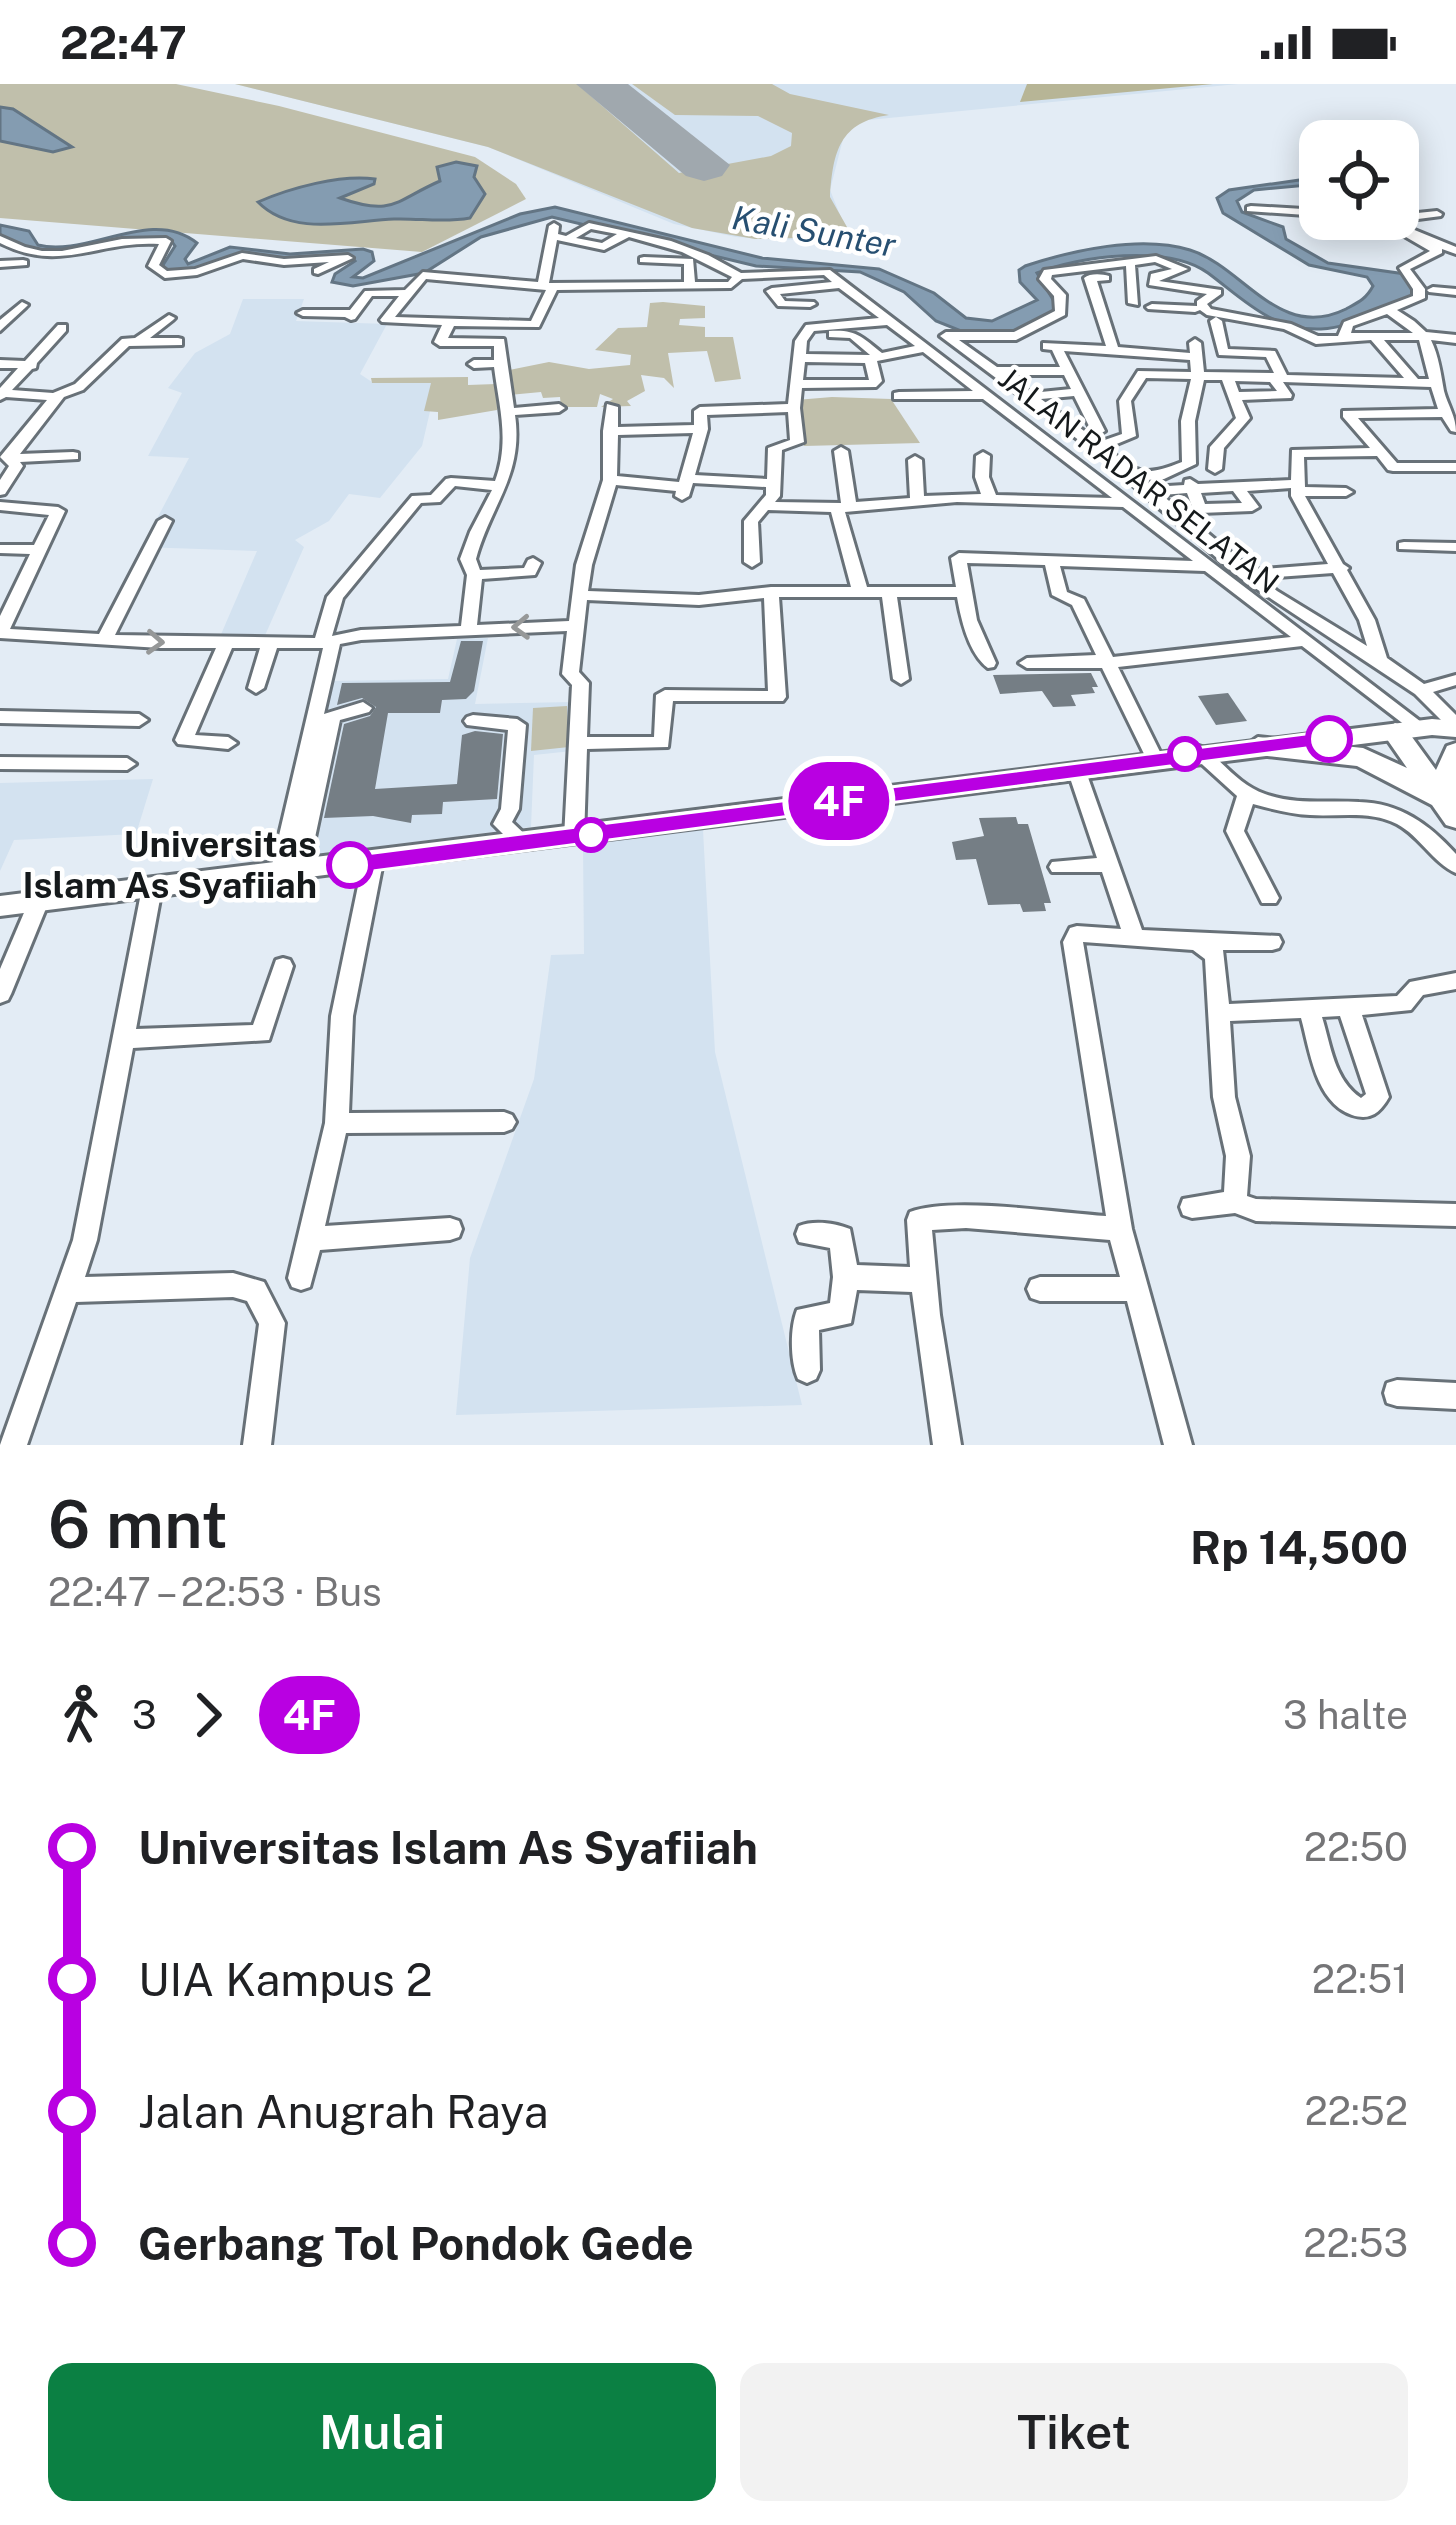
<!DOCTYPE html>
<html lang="id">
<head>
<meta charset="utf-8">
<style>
	:root { --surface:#fff; --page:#f2f2f2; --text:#202124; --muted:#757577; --accent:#0b8043 }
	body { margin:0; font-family:"Public Sans",sans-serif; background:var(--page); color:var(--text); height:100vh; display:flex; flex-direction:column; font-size:45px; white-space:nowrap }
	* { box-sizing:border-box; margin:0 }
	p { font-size:39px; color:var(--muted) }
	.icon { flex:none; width:66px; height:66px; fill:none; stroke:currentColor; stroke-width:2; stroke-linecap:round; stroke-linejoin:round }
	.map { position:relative; height:1361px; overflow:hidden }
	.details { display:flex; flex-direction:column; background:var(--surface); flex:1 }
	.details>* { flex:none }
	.badge { padding:0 24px; border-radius:39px; font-size:42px; line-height:78px }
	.fabs { position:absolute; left:1299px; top:36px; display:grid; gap:24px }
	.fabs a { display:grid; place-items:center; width:120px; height:120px; border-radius:24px; background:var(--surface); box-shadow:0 6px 30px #0003; font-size:60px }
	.map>.badge { position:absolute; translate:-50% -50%; box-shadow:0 0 0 6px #fff }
	.legs { display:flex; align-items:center; gap:18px; height:132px; padding:0 48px; font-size:39px }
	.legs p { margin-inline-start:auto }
	.summary { display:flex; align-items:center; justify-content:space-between; height:204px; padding:0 48px }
	h1 { font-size:66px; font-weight:600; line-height:90px }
	.primary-button { display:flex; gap:24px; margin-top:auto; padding:24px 48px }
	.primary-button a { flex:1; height:138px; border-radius:24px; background:var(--accent); color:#fff; font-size:48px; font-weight:600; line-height:138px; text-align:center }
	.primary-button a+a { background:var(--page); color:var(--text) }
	ul { padding:0 48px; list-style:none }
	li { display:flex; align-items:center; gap:42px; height:132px; font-size:45px }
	li i { display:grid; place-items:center; width:18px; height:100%; margin:0 15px; background:currentColor }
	li i::after { content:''; width:30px; height:30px; margin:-15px; border:9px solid; border-radius:50%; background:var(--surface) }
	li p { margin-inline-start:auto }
	li:first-child i { background:linear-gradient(#0000 50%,currentColor 0) }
	li:last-child i { background:linear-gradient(currentColor 50%,#0000 0) }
	.status { display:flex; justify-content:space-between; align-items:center; height:84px; padding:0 60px; background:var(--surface); direction:ltr }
	.status svg { height:33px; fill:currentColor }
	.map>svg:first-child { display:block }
	.built { fill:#d3e2f0 }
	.green { fill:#c0bfab }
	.forest { fill:#b7b596 }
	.water { fill:#849cb1; stroke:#637584; stroke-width:3 }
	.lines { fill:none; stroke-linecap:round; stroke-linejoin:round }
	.runway { fill:#a0a8ae; fill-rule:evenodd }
	.building { fill:#757e85 }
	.minor-casing { stroke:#687178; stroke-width:6 }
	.major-casing { stroke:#687178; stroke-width:6 }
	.highway-casing { stroke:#687178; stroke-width:6 }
	.minor { fill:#fff; fill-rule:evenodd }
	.major { fill:#fff; fill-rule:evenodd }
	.highway { fill:#fff; fill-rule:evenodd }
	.oneway { stroke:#969898 }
	.line-1 { fill:#b900e2; stroke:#fff; stroke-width:3 }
	.stop-1-dot { fill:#fff; stroke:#b900e2; stroke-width:6 }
	.labels { text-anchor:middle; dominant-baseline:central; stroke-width:9; stroke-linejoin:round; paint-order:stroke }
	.far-street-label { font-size:30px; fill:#15191b; stroke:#fff }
	.far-water-label { font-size:33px; font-style:italic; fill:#274f71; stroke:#fff }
	.stop-label { font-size:36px; font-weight:bold; fill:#15191b; stroke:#fff; text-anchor:end }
</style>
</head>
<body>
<div class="status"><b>22:47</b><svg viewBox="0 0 49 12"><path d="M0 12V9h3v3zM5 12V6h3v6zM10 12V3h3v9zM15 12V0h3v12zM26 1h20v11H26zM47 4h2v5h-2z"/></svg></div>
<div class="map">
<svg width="1456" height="1361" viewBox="0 0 1456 1361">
	<rect width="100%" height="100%" fill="#e3ecf5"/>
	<g class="built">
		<path d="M235 0H1238L858 37 844 51 830 106 846 146 797 156 736 153 674 140 488 63Z"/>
		<path d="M243 215H304L296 237 387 240 360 290 372 298 437 297 422 362 380 414 349 410 329 437 295 456 304 463 263 556 219 555 257 467 142 463 189 374 148 372 182 309 168 304 195 269 230 250Z"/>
		<path d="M488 554 475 620 573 618 572 667 534 671 531 743 289 774 333 597 448 595 457 555Z"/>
		<path d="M153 695 136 750 14 756 0 787V699Z"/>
		<path d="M703 746 715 968 802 1321 456 1331 470 1174 534 995 551 871 584 870 583 761Z"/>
	</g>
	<g class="green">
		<path d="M0 0H176L279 22 475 73 516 100 526 115 422 168 0 134Z"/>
		<path d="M235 0H577L679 89 771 72 791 62 792 49 758 32 675 31 632 0H772L790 10 889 31C840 38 833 67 830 113L847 143 845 153 755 155 692 144 488 63Z"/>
		<path d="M663 218 705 222V234L680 235 679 241 705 243V253H733L741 295 715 298 707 267 668 269 674 304 664 294 641 291 645 307 627 317 631 322 601 323 613 315 600 310 597 323H561L560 313 543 314 541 308 509 311 504 287 549 278 589 285 630 281 631 271 595 266 618 244 647 243 650 219Z"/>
		<path d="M468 293V301L496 300 497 326 438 336V328L424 327 431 299H372L371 294Z"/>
		<path d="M832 313 891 315 920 359 804 362 796 316Z"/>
		<path d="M567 622 569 663 531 667 533 624Z"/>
	</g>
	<path class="forest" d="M1027 0H1213L1020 18Z"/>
	<g class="water">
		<path d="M0 23 13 25 72 63 53 68 0 57Z"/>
		<path d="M456 78 477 82 474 93 485 110 470 134C443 139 420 134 394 135 349 137 292 153 258 118 290 104 341 90 375 95L374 100 340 114C394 133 396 116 440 97L437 83Z"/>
		<path d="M1320 93V100L1254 106 1237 117 1242 128 1283 143 1286 155 1328 179 1405 190 1416 201 1410 219C1382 227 1349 244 1321 245 1272 247 1243 215 1208 189 1168 160 1080 172 1037 189L1061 229 1029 248 966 249 936 237 904 208 860 188 756 182 552 133 481 153 424 189 353 202 332 198 335 190 355 177 351 172 290 178 243 172 185 190 166 188 163 181 175 162 170 155C107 153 52 193 0 155V141L29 147 38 161C87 174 151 122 197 159L185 175 188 180 230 163 290 170 363 165 372 168 374 177 353 193 363 194 520 130 555 123 762 174 879 185 934 209 966 234 992 237 1037 216 1020 198 1019 186 1025 182C1073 166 1141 151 1190 166 1244 183 1279 258 1346 225 1359 218 1366 215 1373 202L1367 193 1309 181 1223 129 1217 114 1229 106Z"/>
	</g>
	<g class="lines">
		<path class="runway" d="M576 0H628L730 81 722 92 704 97 686 92Z"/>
	</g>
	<g class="building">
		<path d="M461 557H483L474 607 466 615 442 616 440 629H388L375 705 457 700 462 651 475 647 503 650 497 715 443 718 442 730 412 731 411 739 373 732 324 734 344 640 370 632 376 623 362 614 337 621 342 599 450 598Z"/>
		<path d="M1091 589 1098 603H1092L1095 609 1071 611 1076 622 1053 623 1042 607 1000 610 993 591Z"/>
		<path d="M1228 609 1247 637 1216 641 1198 612Z"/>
		<path d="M1016 733 1018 740H1028L1051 819H1044L1046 827 1023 828 1020 820 988 821 976 775 956 776 952 758 984 752 979 734Z"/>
	</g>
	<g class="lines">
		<defs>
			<g id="minor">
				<path d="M1251 122 1320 126V132L1247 127V123Z"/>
				<path d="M1437 127 1442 130 1441 132 1395 138 1456 163V170L1442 165V169L1410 185 1425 205V214L1397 226 1414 237 1426 248 1456 251V259L1431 256C1439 272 1441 291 1444 307 1448 322 1456 332 1456 348L1451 347 1442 333 1358 334 1397 379H1456V387H1393L1388 386 1377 372 1304 373 1305 403 1346 404 1353 408 1346 412H1305L1343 480 1349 484 1347 486 1375 536 1387 574 1424 600 1456 591V601L1433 608 1456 631V647L1450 645 1415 610 1240 494 1092 366 940 252 946 248H1014L1055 227 1054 212 1039 195 1044 186 1156 172 1188 185 1159 197 1221 206V210L1207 220 1211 225 1291 240 1318 252H1338L1344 238 1413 212V205L1399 184 1430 167 1375 135H1398V131ZM1155 178 1172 185 1151 190 1149 201 1207 210 1197 217V222L1152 220 1146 223 1148 225 1195 228 1200 226 1207 231 1284 245 1316 260 1371 256 1404 294 1287 291 1275 267 1228 265 1222 237 1216 233 1210 237 1219 271 1266 273 1274 289 1204 288 1201 259 1195 255 1189 259 1190 269 1118 263 1097 197 1109 196V192C1102 190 1090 189 1084 194L1106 262 1043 259V265L1052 266 1060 283H997L959 256H1016L1065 231 1066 211 1051 195 1052 191 1126 182 1128 219 1138 221 1135 181ZM1387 230 1413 249H1351L1353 242ZM1384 256H1419L1429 295H1418ZM1064 267 1190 276 1191 288 1138 287 1119 317 1122 350 1099 358 1041 315 1074 312 1093 350 1098 351 1105 347ZM1007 291H1064L1071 305 1031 309ZM1146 294 1191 295 1181 337 1182 378C1144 393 1137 390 1107 364L1136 352 1131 317ZM1204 296H1222L1236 334 1210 363 1208 385 1215 389 1222 385 1224 364 1250 334 1242 316 1291 314 1292 311 1283 298 1431 303 1438 325 1343 327V333L1370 364 1292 366 1291 396 1198 400 1190 395 1185 396 1184 401 1152 403 1145 396 1164 395 1196 380 1195 337ZM1235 297 1270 298 1277 307 1239 308ZM1291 404V412L1328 480 1252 486 1162 411 1187 409 1193 425 1200 429 1252 427 1259 423 1247 407ZM1233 407 1242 419 1205 420 1201 409ZM1333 489 1359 536 1367 562 1277 507 1262 494Z"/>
				<path d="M554 139 559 142 558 150 566 152 589 139 671 157 708 171 741 189 830 186 1429 644 1420 650 1414 648 1302 562 1118 583 1163 674 1160 678H1148L1102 584H1027L1019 579 1027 574 1096 571 1072 521 1052 511 1045 481 967 479 977 536 996 579 994 583 988 584C969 570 961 536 957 513H897L909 595 901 600 893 595 882 513H779L786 613 783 617H673L668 663 587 665 584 754 581 759H567L564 754 572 601 562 590 567 547 361 556 340 560 324 630 363 618 372 624 369 628 340 636 313 763 310 768 303 770 295 766 287 795H273L270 790 323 564H277L264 604 256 609 248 604 260 564H232L195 651 228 653 237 659 228 665 178 660 175 656 216 564H160L0 554V532L30 470 0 469V461H34L49 431 0 426V418L58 423 65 427 10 545 99 550 158 437 165 433 172 437 115 551 315 554 327 513 412 412 431 411 446 395 451 394 495 397C510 357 499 323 494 283L474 284 468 280 474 276H494V262H440L434 258 442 241 382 238 380 236 399 212H372L355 235 351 236 345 233 303 232 297 229 303 226H350L365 207 405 206 423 188 538 198 549 142ZM591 145 617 150 602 159 576 154ZM629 153 682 168 732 193 728 198H695L693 175 644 173 640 174V178L684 180V198L549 199 557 156 604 166ZM824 191 832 198 772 204 766 207 778 222 810 223 816 220 814 218 785 217 780 210 839 204 879 234 806 241 795 257 788 320 700 323 694 327V341L618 343V323L607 320 603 347V396L576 481 569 537 477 541 482 495 535 491 541 479 533 474 528 476 524 484 480 486 476 475C490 422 524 391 515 331L559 328 565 324 559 320 514 324 504 255 448 254 454 242 539 243 557 206 731 204 742 195ZM426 195 546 206 531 237 395 233ZM887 241 915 262 882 269C862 253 856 245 829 247V253L850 254 870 271 806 270 807 257 814 247ZM923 268 973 307 899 308 894 309V315H983L1112 414 996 411 989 393 990 372 983 368 976 372 975 393 981 410 924 412 922 376 915 372 908 376 910 414 856 418 848 367 841 363 834 367 841 419 775 418 780 412 782 366 804 358 800 324 802 304 876 303 882 297 877 277ZM805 278 865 279 869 296H803ZM788 328 790 356 768 364 767 395 695 391 708 345 707 331ZM693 349 679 398 617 392 618 351ZM693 399 766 403V411L744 437V478L752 483 760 478 758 438 768 426 831 428 851 503H771L699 511 588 507 592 481 616 401 676 407 675 412 682 416 689 412ZM455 402 492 406 470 448 460 475 467 491 461 542 361 546 332 552 343 514 421 419 440 418ZM957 418 1123 423 1193 477 959 469 951 474 956 503H867L845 428ZM1060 482 1205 487 1291 553 1113 573 1084 515 1067 508ZM764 514 768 607 665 606 656 611 654 653H587L589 599 579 588 587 516 699 521Z"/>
				<path d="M0 152 25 163 42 167H62L122 155 166 154 171 157 159 181 167 187 195 185 242 169 284 175 348 171 353 174 318 190 314 189V185L329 178 284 181 243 175 197 191 165 194 148 182 159 160C98 156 61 190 0 159Z"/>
				<path d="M23 176 27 177V181L0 183V177Z"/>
				<path d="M1433 203 1456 205V211L1429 208 1427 206Z"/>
				<path d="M22 218 28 221 26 223 0 247V236Z"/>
				<path d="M169 231 175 234 173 236 150 254H178L182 255V261L129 262 83 306 64 313 20 370 73 368 78 369V375L20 378 23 382 5 410 0 411V396L9 382 0 373 47 316 6 313 0 316V304L18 284H0V276L25 277 58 241H66V247L37 279 36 284 32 285 12 306 53 309 75 300 122 255 135 254Z"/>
				<path d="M1404 458 1456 459V467L1399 465V459Z"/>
				<path d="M0 627 139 630 148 636 139 642 0 639Z"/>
				<path d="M473 631 517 635 526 641 519 725 512 738 535 760 532 765H518L493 740 501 725 508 646 467 641 464 637 467 633Z"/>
				<path d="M1199 662 1205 664C1224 680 1241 702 1265 710 1296 721 1327 716 1359 718 1400 719 1429 740 1456 770V789C1433 779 1420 752 1397 740 1370 726 1339 733 1310 731 1290 730 1272 725 1253 720L1244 747 1279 814 1276 819H1262L1226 747 1237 712 1193 672 1190 668Z"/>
				<path d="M0 673 127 674 136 680 127 686 0 685Z"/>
				<path d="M1076 679 1085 685 1142 846 1279 852 1282 858 1279 864 1272 866H1223L1229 920 1397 912 1410 898 1456 889V905L1423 911 1411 926 1362 931 1389 1013C1380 1029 1370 1037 1352 1031 1315 1018 1310 966 1301 934L1230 937 1235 1013 1250 1072 1247 1112 1256 1115 1456 1120V1142L1256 1137 1235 1129 1192 1134 1183 1131 1180 1123 1183 1115 1224 1108 1226 1072 1213 1013 1205 875 1193 866 1083 858 1132 1145 1192 1361H1164L1127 1217H1040L1031 1214 1027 1205 1031 1196 1040 1193H1120L1110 1156 966 1144 932 1146 940 1231 961 1361H933L912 1208 857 1206 851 1239 819 1246 820 1286 816 1295 807 1299 798 1295C790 1277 790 1244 797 1226L830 1219 833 1193 830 1164 799 1158 796 1150 799 1142C814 1136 835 1139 850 1145L857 1181 910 1183 907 1136 910 1128C953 1112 1057 1129 1106 1132L1063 858 1070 844 1077 842 1121 845 1102 788H1052L1049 783 1052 778 1097 774 1067 685ZM1340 932 1366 1010 1361 1014C1334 996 1331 962 1322 933Z"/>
				<path d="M373 771 380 773 383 778 353 932 349 1029 504 1028 512 1031 516 1038 512 1045 504 1048 346 1049 325 1142 450 1134 459 1137 462 1145 459 1153 450 1156 320 1166 310 1203 301 1206 292 1203 288 1194 325 1039 331 932 363 778 366 773Z"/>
				<path d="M152 797 159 799 162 804 136 945 253 941 276 876 283 874 290 876 293 882 269 956 133 964 97 1156 85 1193 233 1189 264 1198 285 1239 271 1361H243L259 1240 247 1217 233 1213 76 1218 27 1361H0L73 1156 142 804 145 799Z"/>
				<path d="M39 809 46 812 49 817 11 910 8 916 0 919V885L29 817 32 812Z"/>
				<path d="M1397 1296 1456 1299V1325L1397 1322 1387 1319 1384 1309 1387 1299Z"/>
			</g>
			<path id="major" d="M1432 635 1456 637V653L1432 651 0 832V812Z"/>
			<path id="highway" d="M1395 639 1404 642 1436 686 1447 662 1456 659V744L1446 741 1432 721 1357 682 1258 671 1245 662 1258 653 1363 664 1407 684 1382 648Z"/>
		</defs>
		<use href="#minor" class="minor-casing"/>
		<use href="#major" class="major-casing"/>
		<use href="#highway" class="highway-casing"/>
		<use href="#minor" class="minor"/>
		<use href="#major" class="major"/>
		<use href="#highway" class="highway"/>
	</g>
	<defs><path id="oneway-chevron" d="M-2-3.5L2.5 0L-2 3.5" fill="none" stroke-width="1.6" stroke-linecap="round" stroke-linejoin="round" transform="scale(3)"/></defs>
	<g class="oneway">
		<use href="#oneway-chevron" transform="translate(521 543) rotate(178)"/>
		<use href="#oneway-chevron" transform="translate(155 558) rotate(3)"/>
	</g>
	<path class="line-1" d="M1329 647 1337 649V660L350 790 337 781 350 772Z"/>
	<g class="stop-1-dot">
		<circle cx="1329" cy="655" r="21"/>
		<circle cx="1185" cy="670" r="15"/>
		<circle cx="591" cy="751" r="15"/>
		<circle cx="350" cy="781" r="21"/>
	</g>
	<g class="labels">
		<g class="far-street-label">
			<text transform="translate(1139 396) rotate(38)">JALAN RADAR SELATAN</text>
		</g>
		<g class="far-water-label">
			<text transform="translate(814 147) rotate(10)">Kali Sunter</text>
		</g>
		<g class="stop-label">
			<text x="317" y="760">Universitas<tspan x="317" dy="41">Islam As Syafiiah</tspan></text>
		</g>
	</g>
</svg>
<div class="fabs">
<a><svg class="icon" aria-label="locate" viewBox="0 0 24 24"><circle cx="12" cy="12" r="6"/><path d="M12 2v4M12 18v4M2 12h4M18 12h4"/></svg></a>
</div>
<b class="badge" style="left:839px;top:717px;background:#b900e2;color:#fff">4F</b>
</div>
<section class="details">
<div class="summary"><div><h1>6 mnt</h1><p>22:47 – 22:53 · Bus</p></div><b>Rp 14,500</b></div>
<div class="legs"><svg class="icon" aria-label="walk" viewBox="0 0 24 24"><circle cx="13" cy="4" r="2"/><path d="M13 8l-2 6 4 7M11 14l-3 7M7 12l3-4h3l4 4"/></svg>3<svg class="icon" aria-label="forward" viewBox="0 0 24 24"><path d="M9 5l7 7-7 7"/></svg><b class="badge" style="background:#b900e2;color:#fff">4F</b><p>3 halte</p></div>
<ul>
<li><i style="color:#b900e2"></i><b>Universitas Islam As Syafiiah</b><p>22:50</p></li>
<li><i style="color:#b900e2"></i><span>UIA Kampus 2</span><p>22:51</p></li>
<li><i style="color:#b900e2"></i><span>Jalan Anugrah Raya</span><p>22:52</p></li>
<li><i style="color:#b900e2"></i><b>Gerbang Tol Pondok Gede</b><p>22:53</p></li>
</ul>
<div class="primary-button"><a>Mulai</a><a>Tiket</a></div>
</section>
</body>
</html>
